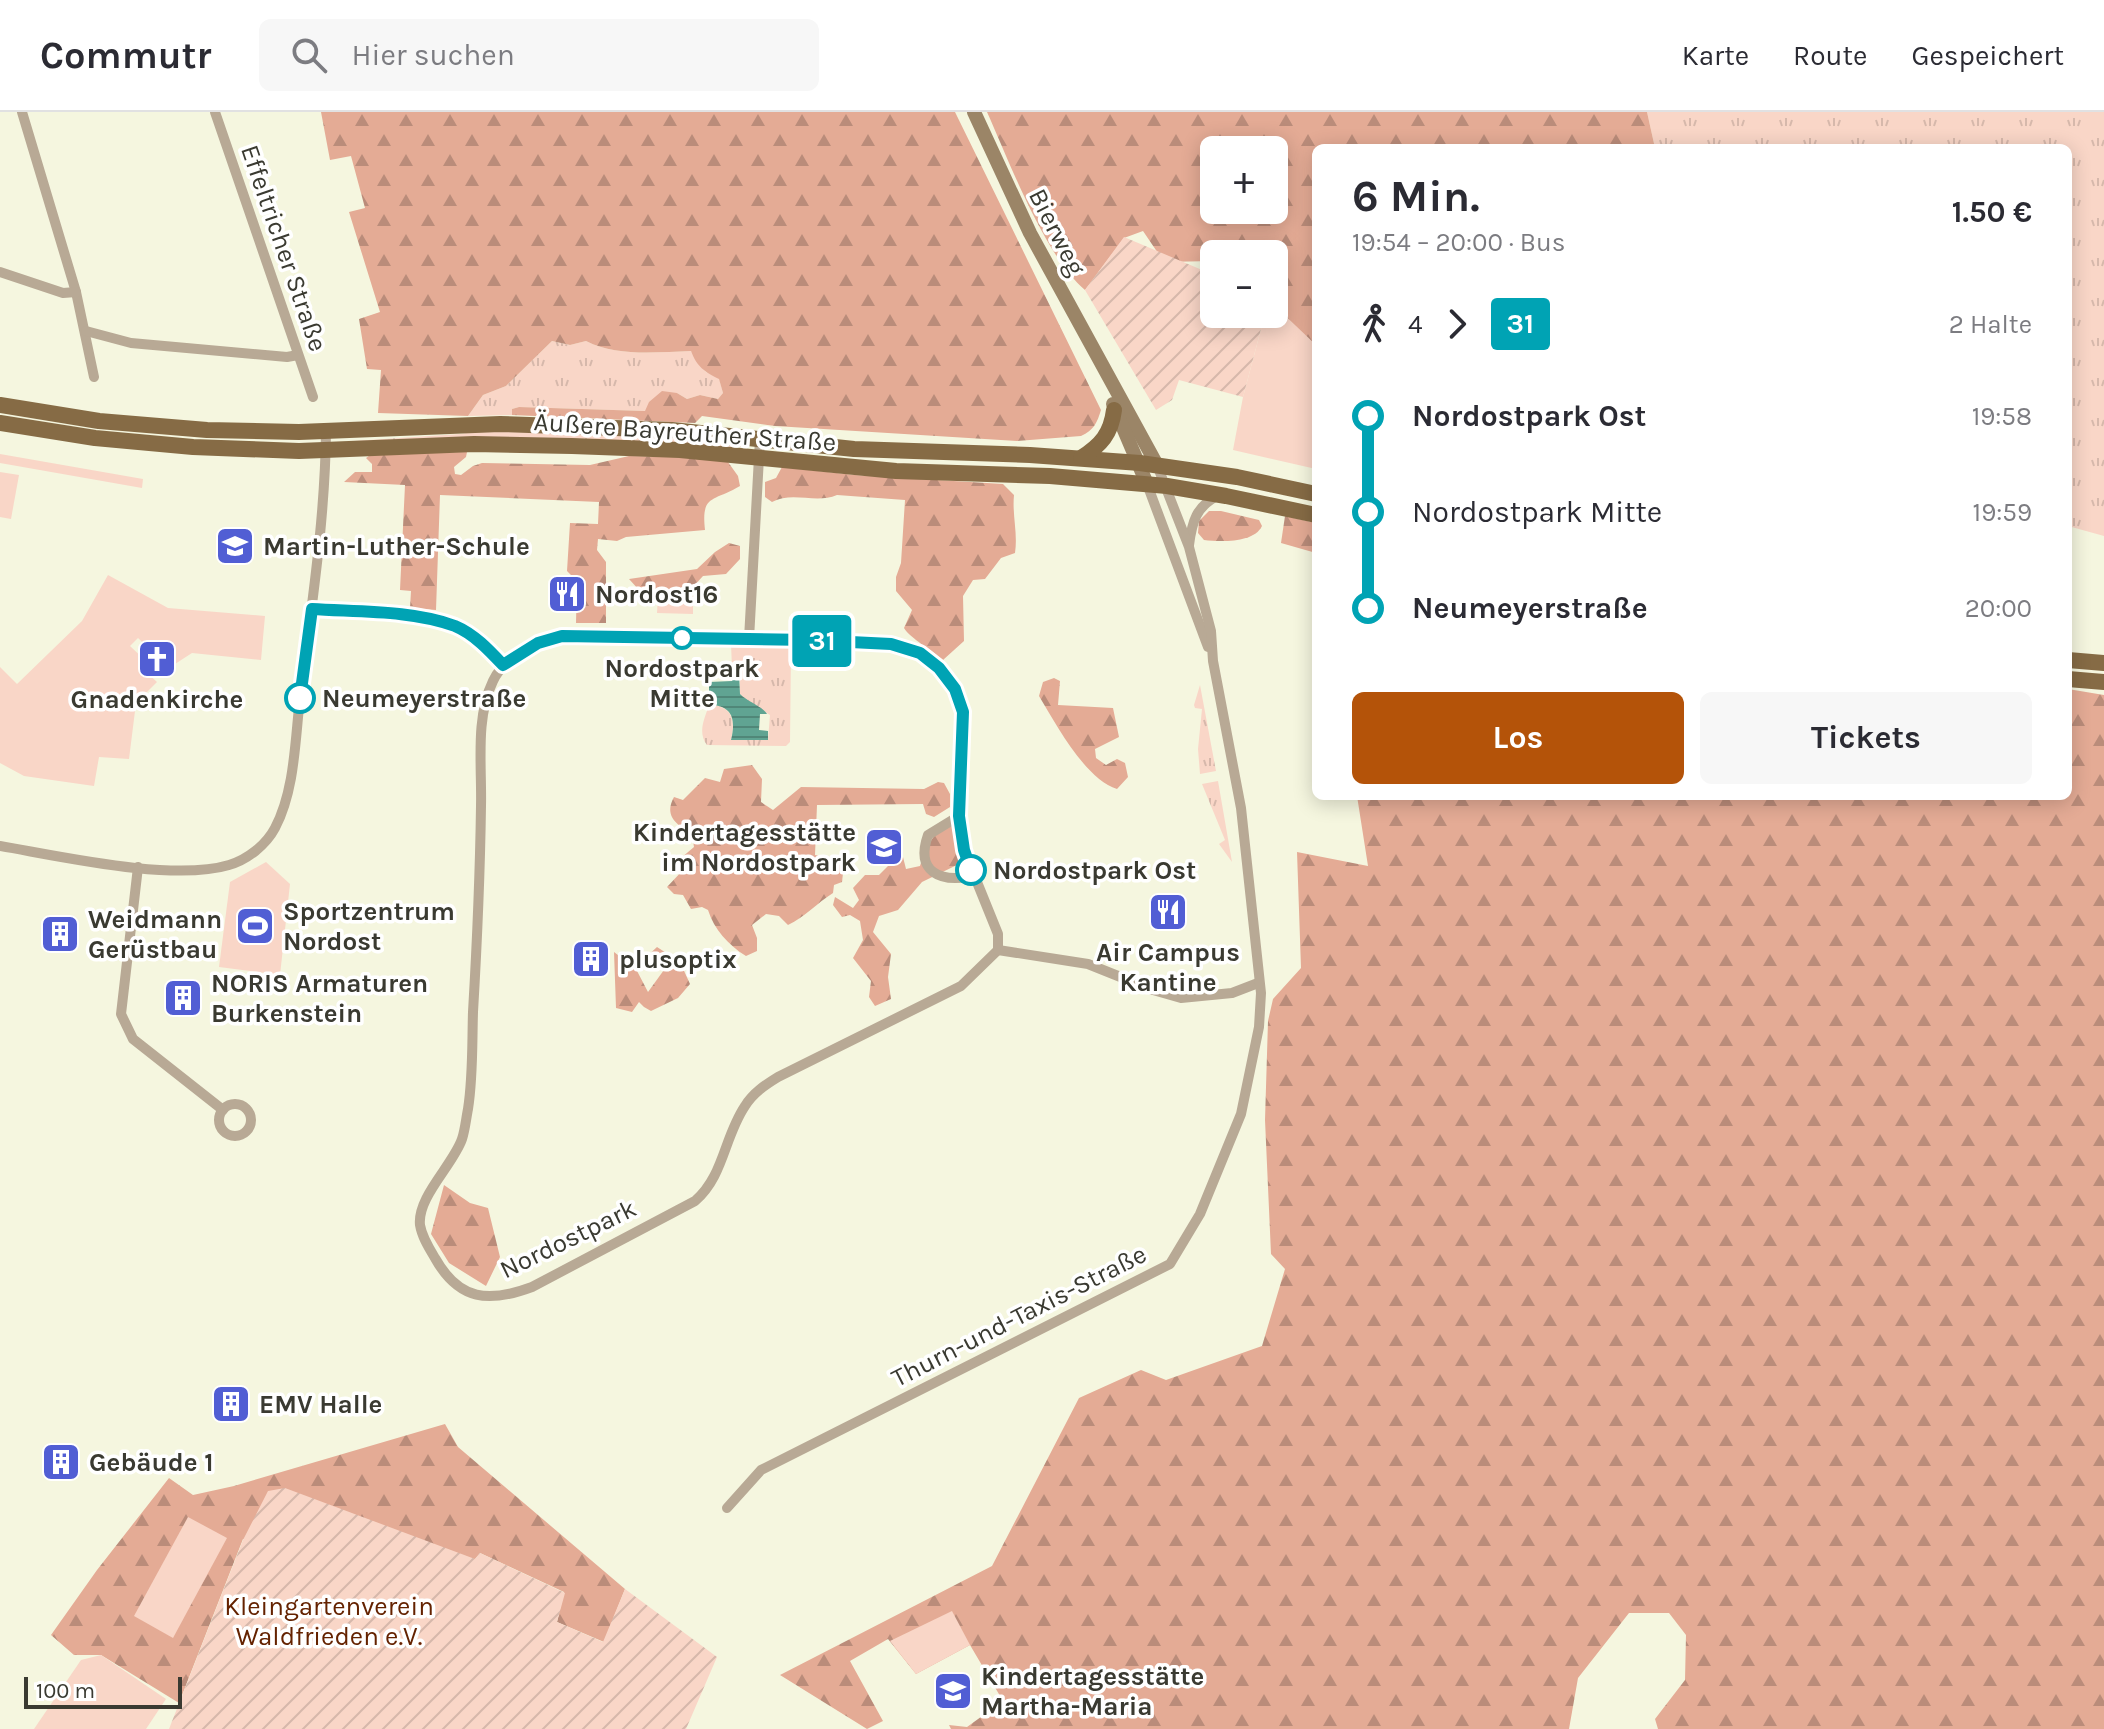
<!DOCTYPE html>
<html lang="de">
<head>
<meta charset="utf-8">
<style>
	:root { --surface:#fff; --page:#f7f7f7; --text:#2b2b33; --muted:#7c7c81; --line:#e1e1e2; --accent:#b45309 }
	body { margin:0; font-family:Karla,sans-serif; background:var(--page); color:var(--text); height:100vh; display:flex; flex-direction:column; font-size:30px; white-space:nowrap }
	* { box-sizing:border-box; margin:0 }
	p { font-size:26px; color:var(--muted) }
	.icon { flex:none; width:44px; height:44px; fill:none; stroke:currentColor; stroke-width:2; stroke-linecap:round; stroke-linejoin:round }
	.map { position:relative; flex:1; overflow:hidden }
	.sheet { position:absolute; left:1312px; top:32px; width:760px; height:656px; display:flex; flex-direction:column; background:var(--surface); border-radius:12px; box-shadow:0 4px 20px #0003 }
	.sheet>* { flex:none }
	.badge { padding:0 16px; border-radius:6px; font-size:28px; line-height:52px }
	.tools { position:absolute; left:1200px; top:24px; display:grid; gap:16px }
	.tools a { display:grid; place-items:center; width:88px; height:88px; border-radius:12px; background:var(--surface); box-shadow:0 4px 20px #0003; font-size:40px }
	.scale { position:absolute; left:24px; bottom:20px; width:158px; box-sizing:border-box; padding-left:8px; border:4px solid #3a3a31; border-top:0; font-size:22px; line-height:28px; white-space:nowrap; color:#3a3a31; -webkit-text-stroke:6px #fff; paint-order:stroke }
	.map>.badge { position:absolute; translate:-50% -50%; box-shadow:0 0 0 4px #fff }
	.legs { display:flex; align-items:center; gap:12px; height:88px; padding:0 40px; font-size:26px }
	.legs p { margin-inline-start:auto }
	.overview { display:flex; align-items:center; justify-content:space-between; height:136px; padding:0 40px }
	h1 { font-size:44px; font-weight:700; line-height:60px }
	.cta { display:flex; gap:16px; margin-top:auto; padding:16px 40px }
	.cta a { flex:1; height:92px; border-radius:12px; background:var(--accent); color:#fff; font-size:32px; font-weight:700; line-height:92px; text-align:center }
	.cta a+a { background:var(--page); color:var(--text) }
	ul { padding:0 40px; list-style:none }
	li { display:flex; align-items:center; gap:28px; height:96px; font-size:30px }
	li i { display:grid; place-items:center; width:12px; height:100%; margin:0 10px; background:currentColor }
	li i::after { content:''; width:20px; height:20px; margin:-10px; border:6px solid; border-radius:50%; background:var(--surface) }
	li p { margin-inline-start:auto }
	li:first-child i { background:linear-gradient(#0000 50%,currentColor 0) }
	li:last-child i { background:linear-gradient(currentColor 50%,#0000 0) }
	header { display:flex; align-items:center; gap:48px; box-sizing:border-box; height:112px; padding:0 40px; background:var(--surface); border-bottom:2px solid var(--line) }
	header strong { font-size:38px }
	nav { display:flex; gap:44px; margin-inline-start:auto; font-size:28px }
	.search { width:560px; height:72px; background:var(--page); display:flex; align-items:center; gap:20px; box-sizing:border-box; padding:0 28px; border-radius:12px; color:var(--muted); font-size:30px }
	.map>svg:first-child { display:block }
	.grass { fill:url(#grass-tufts) }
	.forest { fill:url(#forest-firs); fill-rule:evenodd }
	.park { fill:#f9d6c7 }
	.garden { fill:url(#garden-furrows) }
	.water { fill:url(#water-rules) }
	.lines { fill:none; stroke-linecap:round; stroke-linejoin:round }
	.minor { stroke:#b8a995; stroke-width:10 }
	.secondary { stroke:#9b8567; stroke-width:14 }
	.primary { stroke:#866b45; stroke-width:16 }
	.line-1-casing { stroke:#fff; stroke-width:18 }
	.line-1 { stroke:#00a3b4; stroke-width:12 }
	.stop-1-dot { fill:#fff; stroke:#00a3b4; stroke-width:4 }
	.labels { text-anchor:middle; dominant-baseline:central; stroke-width:7; stroke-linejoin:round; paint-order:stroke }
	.street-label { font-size:26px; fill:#3a3a31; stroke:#fff }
	.poi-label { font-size:26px; font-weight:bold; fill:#3a3a31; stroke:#fff; text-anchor:start }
	.stop-label { font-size:26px; font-weight:bold; fill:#3a3a31; stroke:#fff; text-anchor:start }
	.park-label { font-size:26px; fill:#642200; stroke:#fff }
</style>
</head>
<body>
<header>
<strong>Commutr</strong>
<div class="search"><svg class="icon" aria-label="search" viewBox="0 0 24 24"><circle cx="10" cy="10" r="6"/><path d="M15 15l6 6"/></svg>Hier suchen</div>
<nav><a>Karte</a><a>Route</a><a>Gespeichert</a></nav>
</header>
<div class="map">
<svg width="2104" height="1617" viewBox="0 0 2104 1617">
	<defs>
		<pattern id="grass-tufts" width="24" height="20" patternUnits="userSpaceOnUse" patternTransform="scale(2)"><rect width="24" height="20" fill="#f9d6c7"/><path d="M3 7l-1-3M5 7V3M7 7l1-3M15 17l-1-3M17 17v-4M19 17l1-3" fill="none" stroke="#d6b8ab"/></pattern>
		<pattern id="forest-firs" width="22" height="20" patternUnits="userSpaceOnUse" patternTransform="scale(2)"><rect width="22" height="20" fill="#e4ab95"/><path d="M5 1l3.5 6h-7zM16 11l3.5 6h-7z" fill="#ba8c7a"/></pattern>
		<pattern id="garden-furrows" width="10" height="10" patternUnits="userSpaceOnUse" patternTransform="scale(2)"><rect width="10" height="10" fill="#f9d6c7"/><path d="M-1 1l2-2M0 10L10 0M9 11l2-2" fill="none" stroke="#d6b8ab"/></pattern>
		<pattern id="water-rules" width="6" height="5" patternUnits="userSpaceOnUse" patternTransform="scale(2)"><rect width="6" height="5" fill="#60a492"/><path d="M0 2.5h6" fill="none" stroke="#508778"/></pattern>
	</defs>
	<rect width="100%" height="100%" fill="#f5f6df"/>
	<g class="grass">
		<path d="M1647 0H2104V424L2068 414V36H1655Z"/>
		<path d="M552 229 570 233 586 229C617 245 657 240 691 239L706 260 719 266 723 281 718 287 700 283 687 287 677 281 645 299 519 295 512 297V303L468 304 483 283 506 274Z"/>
		<path d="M485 318 699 324 741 332V335L353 329 460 322Z"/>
		<path d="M731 532 788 533 791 538 790 630 786 634 707 633C697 620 705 606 709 593 732 593 736 608 731 628H768L770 603 748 590 740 582V561L732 556Z"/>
		<path d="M1200 573 1216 659 1200 662 1198 637 1202 597 1195 596 1194 593Z"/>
		<path d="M1218 669 1232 750 1219 732 1225 728 1202 672Z"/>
	</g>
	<g class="forest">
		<path d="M321 0H955L1101 298C1097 311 1094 318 1081 324L1017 329 775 314 702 304 695 311 512 303V297L519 295 645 299 649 290 662 279 677 281 687 287 700 283 718 287 723 281 719 267C705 260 697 255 691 239 657 240 617 245 586 229L570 233 552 229 506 274 483 283 468 304 378 301 381 258 367 257 359 207 380 200 349 100 365 96 351 44 330 48Z"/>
		<path d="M987 0H1647L1655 36H1316V242L1274 197V142H1214V149L1164 150 1143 119 1124 126 1085 178C1044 143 1010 51 987 0ZM1214 38H1274V98H1214Z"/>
		<path d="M467 340 466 345 454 355 455 362 461 363 473 354 482 351 590 353 629 344 691 345 728 350 738 364 740 374C713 390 701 382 705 418L626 425 617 429 598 427 597 438 606 450V511H576L577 469 567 459 570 411 598 412 599 390 440 383 436 498 410 496 411 479 400 478 405 373 344 370 355 360H372V352L366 346 373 341Z"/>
		<path d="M782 355 855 363 1003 372 1014 383C1012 403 1018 421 1015 441L1001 446 985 467 973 468 963 484 964 529 943 548C933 539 910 526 904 516L912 498 896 479V465L901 451 905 388 837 383C816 392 792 379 772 390L765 385V370L776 366Z"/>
		<path d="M1209 399H1221L1259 408 1262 414C1254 431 1221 430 1204 428L1198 421 1199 409Z"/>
		<path d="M1285 404 1316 411V441L1281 431Z"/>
		<path d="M729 431 740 434V447L726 462 703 464 693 475 655 485 644 493 637 488 639 478 629 467 697 457 715 440Z"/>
		<path d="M1054 566 1060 569 1058 593 1113 596 1119 625 1095 637 1096 646 1106 653 1117 647 1125 651 1128 665 1117 677C1085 667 1056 612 1039 584L1043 570Z"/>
		<path d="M2068 577 2104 583V1617H1658L1655 1607 1685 1568 1686 1523 1669 1501H1629L1578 1566 1569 1617H951L949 1613 967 1615 1003 1589 970 1533 916 1562 888 1527 850 1549 883 1609 867 1617 780 1563 992 1454 1079 1286 1141 1258 1166 1268 1262 1234 1285 1157 1271 1142 1265 1008 1268 909 1273 887 1301 856 1297 740 1368 754 1357 684H2068Z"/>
		<path d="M752 653 762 667 761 690 773 698 801 675 924 677 938 670 944 671 950 682V695L934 705 926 702 923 692 817 693 815 743 838 748 843 761 842 770 834 773 833 781C817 791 805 805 788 813L779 804 766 802 752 813 757 826V839L746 844C728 833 714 817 708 798L702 795 691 797 683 783 674 782 667 775 683 758 681 746 694 735 692 723C678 713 663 705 674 685L683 688 705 666 720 670 724 657Z"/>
		<path d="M951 710 959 752 922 770 898 798 879 804 873 820 891 842 888 865 891 887 875 894 869 885 871 869 853 846 863 828 860 809 850 803 842 805 833 793 835 785 853 796 859 788 853 776 865 763H879L899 743 903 745 906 757 920 754C927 733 932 722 951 710Z"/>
		<path d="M657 835 680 850 690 872 678 886 651 899 644 895 639 890 632 900 616 896 614 840 636 857 648 880 669 851 663 846 648 853 643 848Z"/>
		<path d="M444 1073 470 1091 488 1096 500 1145 486 1174 449 1151 431 1122Z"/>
		<path d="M445 1312 458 1335 625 1477 604 1530 557 1510 564 1480 480 1441 475 1447 243 1427 179 1591 101 1543H74L51 1523 97 1458 169 1366 193 1383 234 1374Z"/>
	</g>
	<g class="park">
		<path d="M1274 193 1316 233V357L1233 338 1243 285 1265 202H1274Z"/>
		<path d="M0 342 143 367 142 376 0 351Z"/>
		<path d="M0 360 19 363 11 407 0 405Z"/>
		<path d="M108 463 168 496 265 504 261 548 192 541 175 552 161 539 156 543 138 526 130 534 148 551 143 557 157 570 136 591 129 647 99 645 94 674 24 664 0 651V555L17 572 82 509Z"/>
		<path d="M658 483 693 484V502L657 501Z"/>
		<path d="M266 750 290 772 280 863 219 855 230 770Z"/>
		<path d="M188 1405 227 1426 173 1526 134 1504Z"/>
		<path d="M952 1499 970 1533 916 1562 890 1529Z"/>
		<path d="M101 1543 166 1587 146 1617H34L81 1548Z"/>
	</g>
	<g class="garden">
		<path d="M1124 125 1214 163V202H1265L1243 285 1179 268 1172 288 1156 298 1085 178Z"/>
		<path d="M285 1376 475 1447 480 1441 565 1481 557 1510 603 1530 625 1477 717 1545 686 1617H169L243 1428 268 1379Z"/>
	</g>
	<path class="water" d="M732 556 739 561 740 582C748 590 762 594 767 602H760L759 618 768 619V628H731C736 608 733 593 709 593V570L732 569Z"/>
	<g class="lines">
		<g class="minor">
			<path d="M22 0 76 180 94 265"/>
			<path d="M215 0 313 285"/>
			<path d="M0 160 63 181 76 180"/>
			<path d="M86 219 131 231 287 245 298 243"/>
			<path d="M1147 372 1208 535"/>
			<path d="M1189 433C1192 410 1196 394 1219 383"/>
			<path d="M312 497C356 500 413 498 455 514 474 522 489 538 503 553"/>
			<path d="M562 524 810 528 891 532 920 541 939 556 955 577 963 600 959 704 964 738 998 822V838L961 874 778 965C765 973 753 981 745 994 724 1025 724 1064 695 1089L532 1175C489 1191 459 1189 435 1146 429 1136 422 1125 420 1113 417 1085 453 1053 462 1027 465 1018 466 1007 468 997 473 966 472 932 473 900 477 832 480 763 481 694 482 654 475 606 493 569 506 542 535 532 562 524Z"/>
			<path d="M749 527 760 327"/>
			<path d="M959 704 928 723C915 760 940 771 973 764"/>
			<path d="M0 734C59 744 173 770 229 753 247 748 266 733 275 716 295 678 295 628 300 586 311 498 325 409 326 320"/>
			<path d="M138 755 121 902 133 927 223 998"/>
			<path d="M998 838 1088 852 1153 878 1181 886 1232 881 1258 871"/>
			<circle cx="235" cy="1008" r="16"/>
			<path d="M727 1396 761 1358 1170 1152 1200 1102 1241 1002 1259 915 1261 881 1241 696 1213 549 1211 519 1189 435 1157 353"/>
		</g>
		<g class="secondary">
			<path d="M974 0 1030 121 1157 353"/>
			<path d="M1113 292 1147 372"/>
		</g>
		<g class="primary">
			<path d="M0 293 99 309 207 318 299 320 500 312 672 318 854 337 1030 343 1140 351 1237 365 1316 382"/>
			<path d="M0 311 95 326 193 335 299 339 474 332 572 334 680 338 896 359 1050 364 1167 374 1226 384 1316 403"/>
			<path d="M1081 346C1101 333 1111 322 1114 298"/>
			<path d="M2068 548 2104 551"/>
			<path d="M2068 567 2104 570"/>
		</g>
	</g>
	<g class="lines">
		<defs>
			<path id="line-1" d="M300 586 312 497C356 500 413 498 455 514 474 522 489 538 503 553L538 531 562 524 810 528 891 532 920 541 939 556 955 577 963 600 959 704 964 738 971 758"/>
		</defs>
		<use href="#line-1" class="line-1-casing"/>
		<use href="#line-1" class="line-1"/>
	</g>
	<defs>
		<symbol id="school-square" viewBox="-11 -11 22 22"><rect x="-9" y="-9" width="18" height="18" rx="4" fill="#515ed4" stroke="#fff"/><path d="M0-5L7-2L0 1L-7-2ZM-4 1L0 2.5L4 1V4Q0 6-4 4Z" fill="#fff"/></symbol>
		<symbol id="restaurant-square" viewBox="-11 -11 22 22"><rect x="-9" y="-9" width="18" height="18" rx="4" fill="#515ed4" stroke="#fff"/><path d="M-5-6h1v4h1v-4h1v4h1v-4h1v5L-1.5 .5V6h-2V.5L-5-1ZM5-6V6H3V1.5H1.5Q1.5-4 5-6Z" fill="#fff"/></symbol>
		<symbol id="church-square" viewBox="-11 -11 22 22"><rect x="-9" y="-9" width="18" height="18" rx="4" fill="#515ed4" stroke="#fff"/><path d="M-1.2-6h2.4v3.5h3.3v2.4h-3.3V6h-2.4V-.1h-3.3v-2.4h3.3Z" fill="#fff"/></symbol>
		<symbol id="stadium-square" viewBox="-11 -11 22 22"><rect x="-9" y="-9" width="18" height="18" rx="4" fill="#515ed4" stroke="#fff"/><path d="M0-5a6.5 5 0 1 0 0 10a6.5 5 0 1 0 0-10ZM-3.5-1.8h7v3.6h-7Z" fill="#fff"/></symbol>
		<symbol id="building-square" viewBox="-11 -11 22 22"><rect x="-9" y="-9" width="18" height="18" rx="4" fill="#515ed4" stroke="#fff"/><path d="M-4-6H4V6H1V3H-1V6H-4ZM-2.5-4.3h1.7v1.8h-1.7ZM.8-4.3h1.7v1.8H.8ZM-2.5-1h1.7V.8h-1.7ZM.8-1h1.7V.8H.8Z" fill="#fff"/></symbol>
	</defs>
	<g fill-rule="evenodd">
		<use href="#school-square" x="213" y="412" width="44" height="44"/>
		<use href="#restaurant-square" x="545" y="460" width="44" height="44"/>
		<use href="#church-square" x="135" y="525" width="44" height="44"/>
		<use href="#school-square" x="862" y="713" width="44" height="44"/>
		<use href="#restaurant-square" x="1146" y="778" width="44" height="44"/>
		<use href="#stadium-square" x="233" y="792" width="44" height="44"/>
		<use href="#building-square" x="38" y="800" width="44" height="44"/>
		<use href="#building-square" x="569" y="825" width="44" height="44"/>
		<use href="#building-square" x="161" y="864" width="44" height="44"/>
		<use href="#building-square" x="209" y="1270" width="44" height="44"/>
		<use href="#building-square" x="39" y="1328" width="44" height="44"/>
		<use href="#school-square" x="931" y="1557" width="44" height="44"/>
	</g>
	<g class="stop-1-dot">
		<circle cx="682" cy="526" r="10"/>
		<circle cx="300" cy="586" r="14"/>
		<circle cx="971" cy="758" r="14"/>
	</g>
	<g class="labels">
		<g class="street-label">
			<text transform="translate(1057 120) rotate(63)">Bierweg</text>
			<text transform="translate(284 136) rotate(71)">Effeltricher Straße</text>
			<text transform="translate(685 320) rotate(4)">Äußere Bayreuther Straße</text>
			<text transform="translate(568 1127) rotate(-26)">Nordostpark</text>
			<text transform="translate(1019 1204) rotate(-27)">Thurn-und-Taxis-Straße</text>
		</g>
		<g class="poi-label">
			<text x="263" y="434">Martin-Luther-Schule</text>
			<text x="595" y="482">Nordost16</text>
			<text x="157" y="587" text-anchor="middle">Gnadenkirche</text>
			<text x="856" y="720" text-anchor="end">Kindertagesstätte<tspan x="856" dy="30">im Nordostpark</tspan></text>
			<text x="283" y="799">Sportzentrum<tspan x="283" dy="30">Nordost</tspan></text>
			<text x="88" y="807">Weidmann<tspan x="88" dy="30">Gerüstbau</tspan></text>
			<text x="1168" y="840" text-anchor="middle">Air Campus<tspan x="1168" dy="30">Kantine</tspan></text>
			<text x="619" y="847">plusoptix</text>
			<text x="211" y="871">NORIS Armaturen<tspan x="211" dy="30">Burkenstein</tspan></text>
			<text x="259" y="1292">EMV Halle</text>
			<text x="89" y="1350">Gebäude 1</text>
			<text x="981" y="1564">Kindertagesstätte<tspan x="981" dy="30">Martha-Maria</tspan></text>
		</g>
		<g class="stop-label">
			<text x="682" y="556" text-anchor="middle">Nordostpark<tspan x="682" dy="30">Mitte</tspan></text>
			<text x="322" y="586">Neumeyerstraße</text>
			<text x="993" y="758">Nordostpark Ost</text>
		</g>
		<g class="park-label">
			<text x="329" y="1494">Kleingartenverein<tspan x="329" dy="30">Waldfrieden e.V.</tspan></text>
		</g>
	</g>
</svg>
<div class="tools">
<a>+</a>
<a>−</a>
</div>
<div class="scale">100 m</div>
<b class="badge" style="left:822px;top:529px;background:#00a3b4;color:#fff">31</b>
<section class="sheet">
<div class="overview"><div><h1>6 Min.</h1><p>19:54 – 20:00 · Bus</p></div><b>1.50 €</b></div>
<div class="legs"><svg class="icon" aria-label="walk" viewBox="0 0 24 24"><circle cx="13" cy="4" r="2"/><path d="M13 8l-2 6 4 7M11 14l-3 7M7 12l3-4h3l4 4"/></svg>4<svg class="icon" aria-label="forward" viewBox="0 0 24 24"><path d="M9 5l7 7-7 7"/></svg><b class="badge" style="background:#00a3b4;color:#fff">31</b><p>2 Halte</p></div>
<ul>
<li><i style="color:#00a3b4"></i><b>Nordostpark Ost</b><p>19:58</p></li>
<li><i style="color:#00a3b4"></i><span>Nordostpark Mitte</span><p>19:59</p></li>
<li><i style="color:#00a3b4"></i><b>Neumeyerstraße</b><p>20:00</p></li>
</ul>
<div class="cta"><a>Los</a><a>Tickets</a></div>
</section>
</div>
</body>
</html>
